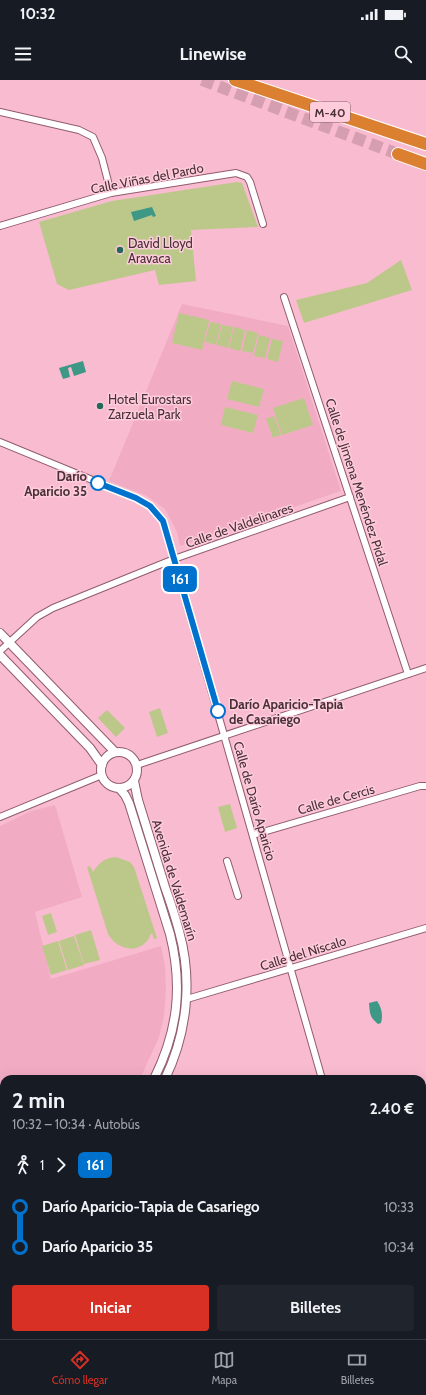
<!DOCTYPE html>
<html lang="es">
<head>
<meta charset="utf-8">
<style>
	:root { --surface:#171b24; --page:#20242c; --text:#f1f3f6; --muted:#9ea1a6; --line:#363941; --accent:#d93025 }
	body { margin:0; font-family:Cabin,sans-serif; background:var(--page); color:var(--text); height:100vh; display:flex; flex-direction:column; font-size:15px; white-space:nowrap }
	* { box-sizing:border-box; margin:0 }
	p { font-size:13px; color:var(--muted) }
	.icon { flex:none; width:22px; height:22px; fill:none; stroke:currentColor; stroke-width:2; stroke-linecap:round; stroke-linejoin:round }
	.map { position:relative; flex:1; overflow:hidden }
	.side { position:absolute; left:0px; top:995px; width:426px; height:264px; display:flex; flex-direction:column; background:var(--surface); border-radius:12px 12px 0 0; box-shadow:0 4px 16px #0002 }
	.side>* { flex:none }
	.badge { padding:0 8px; border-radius:6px; font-size:14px; line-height:26px }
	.map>.badge { position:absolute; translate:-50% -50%; box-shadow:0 0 0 2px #fff }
	.legs { display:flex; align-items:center; gap:6px; height:44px; padding:0 12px; font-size:13px }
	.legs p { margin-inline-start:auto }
	.head { display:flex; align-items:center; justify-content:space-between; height:68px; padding:0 12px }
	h1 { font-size:22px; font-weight:700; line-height:30px }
	.primary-button { display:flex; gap:8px; margin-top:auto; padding:8px 12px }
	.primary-button a { flex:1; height:46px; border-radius:4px; background:var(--accent); color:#fff; font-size:16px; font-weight:700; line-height:46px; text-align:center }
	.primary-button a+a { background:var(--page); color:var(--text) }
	ul { padding:0 12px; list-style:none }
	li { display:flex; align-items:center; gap:14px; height:40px; font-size:15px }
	li i { display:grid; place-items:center; width:6px; height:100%; margin:0 5px; background:currentColor }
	li i::after { content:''; width:10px; height:10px; margin:-5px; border:3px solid; border-radius:50%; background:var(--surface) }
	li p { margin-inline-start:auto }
	li:first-child i { background:linear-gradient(#0000 50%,currentColor 0) }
	li:last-child i { background:linear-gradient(currentColor 50%,#0000 0) }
	.status { display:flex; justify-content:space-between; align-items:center; height:28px; padding:0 20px; background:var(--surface); direction:ltr }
	.status svg { height:11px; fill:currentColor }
	header { display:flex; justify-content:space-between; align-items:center; height:52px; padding:0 12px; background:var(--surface); font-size:18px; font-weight:700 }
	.dock { display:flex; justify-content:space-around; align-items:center; height:56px; border-top:1px solid var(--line); background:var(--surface); font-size:11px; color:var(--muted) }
	.dock a { display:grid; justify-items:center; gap:2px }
	.dock .active { color:var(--accent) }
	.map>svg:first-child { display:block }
	.built { fill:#f1acc3 }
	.green { fill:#bcc88a }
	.water { fill:#3e9886 }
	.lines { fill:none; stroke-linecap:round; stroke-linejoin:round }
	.motorway-tunnel { stroke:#d69fb1; stroke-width:12; stroke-dasharray:12 6; stroke-linecap:butt }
	.minor-casing { stroke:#915b6e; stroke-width:8 }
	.tertiary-casing { stroke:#915b6e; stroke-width:10 }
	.motorway-casing { stroke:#fff; stroke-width:14 }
	.minor { stroke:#fff; stroke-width:6 }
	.tertiary { stroke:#fff; stroke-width:8 }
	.motorway { stroke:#db8031; stroke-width:12 }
	.line-1-casing { stroke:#fff; stroke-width:9 }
	.line-1 { stroke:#0072ce; stroke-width:6 }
	.poi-dot { fill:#23685a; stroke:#ffccdc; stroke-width:1.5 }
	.stop-1-dot { fill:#fff; stroke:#0072ce; stroke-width:2 }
	.labels { text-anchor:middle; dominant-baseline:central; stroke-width:3; stroke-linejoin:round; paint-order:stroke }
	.shield { fill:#ffccdc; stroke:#7f5f69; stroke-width:1 }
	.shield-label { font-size:12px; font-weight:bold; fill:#483038 }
	.street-label { font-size:13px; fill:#483038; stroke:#ffccdc }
	.poi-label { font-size:13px; fill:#483038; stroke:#ffccdc; text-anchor:start }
	.stop-label { font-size:13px; font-weight:bold; fill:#483038; stroke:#ffccdc; text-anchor:end }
</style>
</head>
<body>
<div class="status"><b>10:32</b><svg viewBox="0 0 49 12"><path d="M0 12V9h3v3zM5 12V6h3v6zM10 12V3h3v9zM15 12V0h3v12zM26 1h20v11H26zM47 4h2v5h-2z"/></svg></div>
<header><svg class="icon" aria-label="menu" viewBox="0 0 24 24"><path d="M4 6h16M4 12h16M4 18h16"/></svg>Linewise<svg class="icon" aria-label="search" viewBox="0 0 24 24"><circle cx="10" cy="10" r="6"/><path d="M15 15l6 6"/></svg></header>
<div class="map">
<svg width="426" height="1259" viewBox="0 0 426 1259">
	<rect width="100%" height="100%" fill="#f9bbcf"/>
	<g class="built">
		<path d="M182 224 288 246 341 411 180 466 177 452 165 429 147 416 109 401Z"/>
		<path d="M55 725 82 817 35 832 51 899 161 866 165 886 166 910 164 936 159 957 140 999H4V1110L0 1113V746L31 731Z"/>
	</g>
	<g class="green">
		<path d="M237 102 242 103 258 147 191 150 196 201 159 205 155 190 69 210 57 204 39 142 112 121Z"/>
		<path d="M401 180 412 210 304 243 296 220 367 203Z"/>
		<path d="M179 233 209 240 202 270 172 263Z"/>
		<path d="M210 242 221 244 216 265 205 262Z"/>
		<path d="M222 245 233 247 228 268 217 265Z"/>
		<path d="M234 247 245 250 240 271 229 268Z"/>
		<path d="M247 250 258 253 253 273 242 271Z"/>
		<path d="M259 255 270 258 265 278 254 276Z"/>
		<path d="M272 259 283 261 278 282 267 279Z"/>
		<path d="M232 301 264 309 259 327 227 319Z"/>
		<path d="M304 318 313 345 282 355 273 328Z"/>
		<path d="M225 327 258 335 253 353 221 345Z"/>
		<path d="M274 336 281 355 273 358 266 339Z"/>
		<path d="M160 628 168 653 157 657 149 632Z"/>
		<path d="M107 630 125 648 116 657 98 638Z"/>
		<path d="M230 724 237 748 225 752 218 727Z"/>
		<path d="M116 777 130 782 134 787 157 858 154 859 152 853C150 855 149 859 147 861 135 875 116 868 108 854L87 787 90 786 93 792C99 783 104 778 116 777Z"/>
		<path d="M51 833 57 852 48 855 42 836Z"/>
		<path d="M91 850 100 880 84 884 75 855Z"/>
		<path d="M74 856 84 885 68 890 59 861Z"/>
		<path d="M58 861 67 890 51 895 42 866Z"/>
	</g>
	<g class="water">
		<path d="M152 127 156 136 153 137 152 135 134 141 131 132Z"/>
		<path d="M83 281 86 292 74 296 71 287 68 288 70 297 63 299 59 288Z"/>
		<path d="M377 921C382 928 383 935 381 943L378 944C370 937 370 935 369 923Z"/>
	</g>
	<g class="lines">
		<path class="motorway-tunnel" d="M202 0 398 74"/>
		<defs>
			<g id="minor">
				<path d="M0 32 79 50 93 57 102 78 111 113"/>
				<path d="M0 146 111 113 236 93 247 97 250 102 263 144"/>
				<path d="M284 217 408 594"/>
				<path d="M0 362 136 418 150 426 163 441 322 999"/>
				<path d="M0 571 37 537 53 528 174 479 350 417"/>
				<path d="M137 685 426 588"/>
				<path d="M0 737 102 695"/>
				<path d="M253 755 420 706H426"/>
				<path d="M227 781 238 816"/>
				<path d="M187 919 426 848"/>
				<path d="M422 1010 426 1009"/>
				<path d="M422 1112 426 1111"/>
				<path d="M0 1185H4"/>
				<path d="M201 1259V1255"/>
				<path d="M368 1259 369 1255"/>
			</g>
			<g id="tertiary">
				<path d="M0 553 115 672"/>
				<path d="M0 575 90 668 102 685"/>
				<circle cx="119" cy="690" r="18"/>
				<path d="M134 701 138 720C147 749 156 778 165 807 170 821 175 836 179 851 193 901 187 953 165 999"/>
				<path d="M119 708 125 715 129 723 170 854C183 906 178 951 154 999"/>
				<path d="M0 1127 4 1124"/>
				<path d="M0 1137 4 1135"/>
			</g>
			<g id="motorway">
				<path d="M235 0 426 64"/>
				<path d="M398 74 426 84"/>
			</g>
		</defs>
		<use href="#minor" class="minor-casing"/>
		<use href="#tertiary" class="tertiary-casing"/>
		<use href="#motorway" class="motorway-casing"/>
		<use href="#minor" class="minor"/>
		<use href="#tertiary" class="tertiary"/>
		<use href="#motorway" class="motorway"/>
	</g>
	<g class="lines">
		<defs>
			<path id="line-1" d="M98 403 136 418 150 426 163 441 218 631"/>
		</defs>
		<use href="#line-1" class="line-1-casing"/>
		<use href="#line-1" class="line-1"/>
	</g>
	<g class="poi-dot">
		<circle cx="120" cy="170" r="4"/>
		<circle cx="100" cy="326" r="4"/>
	</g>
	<g class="stop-1-dot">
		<circle cx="98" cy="403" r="7"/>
		<circle cx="218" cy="631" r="7"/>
	</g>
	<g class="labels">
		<rect class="shield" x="310" y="22" width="40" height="20" rx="3"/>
		<g class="shield-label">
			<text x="330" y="32">M-40</text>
		</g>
		<g class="street-label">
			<text transform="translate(147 98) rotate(-11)">Calle Viñas del Pardo</text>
			<text transform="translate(357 402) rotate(72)">Calle de Jimena Menéndez Pidal</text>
			<text transform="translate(239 445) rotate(-19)">Calle de Valdelinares</text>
			<text transform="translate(336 719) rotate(-16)">Calle de Cercis</text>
			<text transform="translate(255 721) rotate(74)">Calle de Darío Aparicio</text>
			<text transform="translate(175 800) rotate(73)">Avenida de Valdemarín</text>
			<text transform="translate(303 873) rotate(-17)">Calle del Níscalo</text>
		</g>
		<g class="poi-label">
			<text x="128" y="163">David Lloyd<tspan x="128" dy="15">Aravaca</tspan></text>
			<text x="108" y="319">Hotel Eurostars<tspan x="108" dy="15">Zarzuela Park</tspan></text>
		</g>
		<g class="stop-label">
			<text x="87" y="396">Darío<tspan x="87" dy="15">Aparicio 35</tspan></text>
			<text x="229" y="624" text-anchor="start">Darío Aparicio-Tapia<tspan x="229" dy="15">de Casariego</tspan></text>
		</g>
	</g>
</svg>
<b class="badge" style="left:180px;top:499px;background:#0072ce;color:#fff">161</b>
<section class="side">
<div class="head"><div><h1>2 min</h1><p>10:32 – 10:34 · Autobús</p></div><b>2.40 €</b></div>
<div class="legs"><svg class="icon" aria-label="walk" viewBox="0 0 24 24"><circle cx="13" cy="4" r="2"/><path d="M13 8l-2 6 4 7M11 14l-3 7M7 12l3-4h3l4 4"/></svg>1<svg class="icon" aria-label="forward" viewBox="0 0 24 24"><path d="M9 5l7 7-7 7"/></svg><b class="badge" style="background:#0072ce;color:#fff">161</b></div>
<ul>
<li><i style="color:#0072ce"></i><b>Darío Aparicio-Tapia de Casariego</b><p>10:33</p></li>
<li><i style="color:#0072ce"></i><b>Darío Aparicio 35</b><p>10:34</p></li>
</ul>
<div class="primary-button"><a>Iniciar</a><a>Billetes</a></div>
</section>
</div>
<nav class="dock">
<a class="active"><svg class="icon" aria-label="directions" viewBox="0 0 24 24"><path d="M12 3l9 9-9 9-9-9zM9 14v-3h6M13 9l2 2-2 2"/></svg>Cómo llegar</a>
<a><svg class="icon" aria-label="map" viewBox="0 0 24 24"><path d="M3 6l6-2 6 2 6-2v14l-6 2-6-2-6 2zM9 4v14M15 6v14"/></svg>Mapa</a>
<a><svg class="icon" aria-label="tickets" viewBox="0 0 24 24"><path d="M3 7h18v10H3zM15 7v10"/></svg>Billetes</a>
</nav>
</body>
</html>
